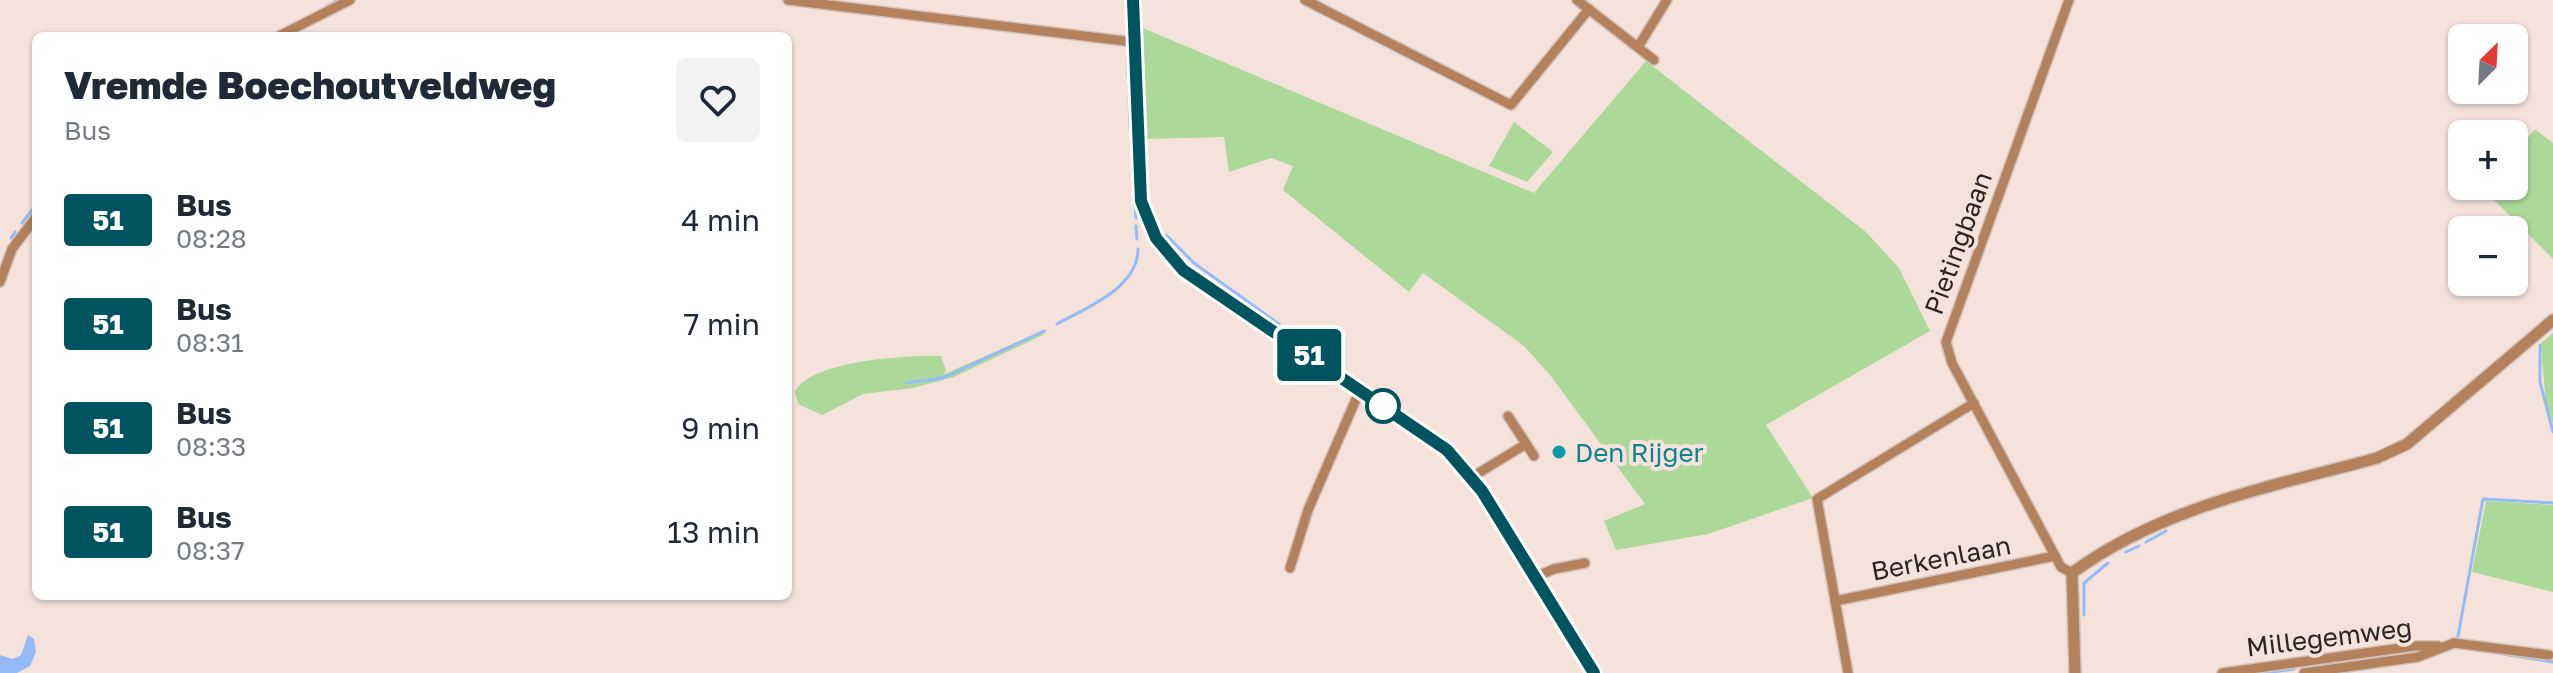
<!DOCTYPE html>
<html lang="en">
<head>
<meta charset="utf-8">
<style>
	:root { --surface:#fff; --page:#f2f2f3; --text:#1f2937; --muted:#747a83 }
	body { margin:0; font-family:"Golos Text",sans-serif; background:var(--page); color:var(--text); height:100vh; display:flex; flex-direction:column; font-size:30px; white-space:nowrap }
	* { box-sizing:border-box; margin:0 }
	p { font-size:26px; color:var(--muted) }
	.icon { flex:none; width:44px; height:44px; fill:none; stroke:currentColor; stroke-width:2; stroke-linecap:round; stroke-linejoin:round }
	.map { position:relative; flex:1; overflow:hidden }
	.panel { position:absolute; left:32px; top:32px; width:760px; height:568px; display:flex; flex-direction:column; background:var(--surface); border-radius:12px; box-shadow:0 2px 6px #0004 }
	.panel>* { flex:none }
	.badge { padding:0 16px; border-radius:6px; font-size:28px; line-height:52px }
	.needle { width:52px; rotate:24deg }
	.buttons { position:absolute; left:2448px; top:24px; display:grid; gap:16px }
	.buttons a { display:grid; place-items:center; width:80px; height:80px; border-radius:12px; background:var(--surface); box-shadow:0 2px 6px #0004; font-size:40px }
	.map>.badge { position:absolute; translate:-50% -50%; box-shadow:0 0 0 4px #fff }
	.round { display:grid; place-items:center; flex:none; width:84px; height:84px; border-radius:12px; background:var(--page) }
	.summary { display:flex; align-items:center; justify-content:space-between; height:136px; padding:0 32px }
	h1 { font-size:38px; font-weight:800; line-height:60px }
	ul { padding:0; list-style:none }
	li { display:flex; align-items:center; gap:24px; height:104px; padding:0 32px }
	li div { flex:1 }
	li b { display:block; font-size:30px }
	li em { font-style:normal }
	li .badge { min-width:88px; font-weight:700; text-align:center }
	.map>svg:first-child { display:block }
	.green { fill:#acd99a }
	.water { fill:#94bbf7 }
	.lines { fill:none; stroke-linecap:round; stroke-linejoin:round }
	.stream { stroke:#94bbf7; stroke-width:3 }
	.minor-casing { stroke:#d1c1ba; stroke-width:12 }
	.tertiary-casing { stroke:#d1c1ba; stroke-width:14 }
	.minor { stroke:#b3815b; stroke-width:9 }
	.tertiary { stroke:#b3815b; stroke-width:11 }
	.line-casing { stroke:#fff; stroke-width:18 }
	.line { stroke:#005460; stroke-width:12 }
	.stop-dot { fill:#fff; stroke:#005460; stroke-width:4 }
	.culture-dot { fill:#0f9aa8; stroke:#f5e3db; stroke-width:3 }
	.labels { text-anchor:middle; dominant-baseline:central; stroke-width:8; stroke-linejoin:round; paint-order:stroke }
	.street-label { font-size:26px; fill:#2c2522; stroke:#f5e3db }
	.culture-label { font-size:26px; fill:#0d838f; stroke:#f5e3db; text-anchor:start }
</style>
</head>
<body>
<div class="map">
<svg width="2553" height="673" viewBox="0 0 2553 673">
	<rect width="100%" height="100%" fill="#f5e3db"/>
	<g class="green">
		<path d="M1138 26 1534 193 1646 61 1866 232 1899 268 1930 331 1766 425 1813 498 1708 534 1616 550 1604 521 1645 504 1550 375 1524 346 1423 273 1409 292 1283 190 1293 166 1271 158 1229 172 1224 137 1146 139Z"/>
		<path d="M1514 122 1553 152 1527 182 1489 166Z"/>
		<path d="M2535 129 2553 143V259L2485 191 2489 186H2514V155Z"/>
		<path d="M1047 329 1043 335 954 377 913 388 863 394 822 415 798 404 795 392C810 360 908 355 941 356L946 370 944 374Z"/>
		<path d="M2553 333V424L2546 403 2541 348V343Z"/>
		<path d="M2486 501 2553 505V592L2472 572Z"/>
	</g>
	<path class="water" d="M28 635 34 639 36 652 30 666 17 673H0V655L13 659 21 655Z"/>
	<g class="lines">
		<g class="stream">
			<path d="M324 8 338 0"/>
			<path d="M1128 57V76"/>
			<path d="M1129 85V90"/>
			<path d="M1129 98 1130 128"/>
			<path d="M1131 140 1132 162"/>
			<path d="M1132 172 1133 182"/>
			<path d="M1134 193 1136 218"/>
			<path d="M22 223 36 205"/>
			<path d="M1136 226 1137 239"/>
			<path d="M1166 235 1194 263 1279 324"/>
			<path d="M11 238 15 232"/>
			<path d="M1057 324C1086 308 1138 288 1138 249"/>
			<path d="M2540 345V382L2553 432"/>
			<path d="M906 383 943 378 1044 331"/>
			<path d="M2146 542 2166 531"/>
			<path d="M2126 552 2139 546"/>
			<path d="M2084 615V583L2108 563"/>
			<path d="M2458 636 2483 499 2553 503"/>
			<path d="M2478 650 2553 662"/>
			<path d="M2326 665 2414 653"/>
			<path d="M2266 673 2294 669"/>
		</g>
		<defs>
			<g id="minor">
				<path d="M788 0 1133 42"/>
				<path d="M1305 0 1511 105 1589 9"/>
				<path d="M1577 0 1654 60"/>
				<path d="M2069 0 1946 342 1952 363 2061 567 2072 573"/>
				<path d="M279 36 350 0"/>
				<path d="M1638 47 1667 0"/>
				<path d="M0 282 12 249 36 217"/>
				<path d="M1508 416 1534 456"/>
				<path d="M1472 477 1526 444"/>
				<path d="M1290 568 1308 510 1360 390"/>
				<path d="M1535 577 1554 569 1585 563"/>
				<path d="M1835 601 2055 556"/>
				<path d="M1848 673 1817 499 1974 403"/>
				<path d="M2222 673 2415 646H2438"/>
				<path d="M2304 673 2418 657 2454 643 2549 655"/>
			</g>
			<g id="tertiary">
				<path d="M1133 0 1141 201 1156 238 1183 270 1447 450 1482 491 1594 673"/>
				<path d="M2075 673 2072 573C2163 506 2271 487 2377 458L2407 444 2553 320"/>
			</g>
		</defs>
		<use href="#minor" class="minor-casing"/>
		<use href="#tertiary" class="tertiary-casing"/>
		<use href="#minor" class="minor"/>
		<use href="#tertiary" class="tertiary"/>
	</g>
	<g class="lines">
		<defs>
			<path id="line" d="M1133 0 1141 201 1156 238 1183 270 1447 450 1482 491 1594 673"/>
		</defs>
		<use href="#line" class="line-casing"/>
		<use href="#line" class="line"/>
	</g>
	<circle class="stop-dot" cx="1383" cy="406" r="16"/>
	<circle class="culture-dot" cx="1559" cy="452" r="8"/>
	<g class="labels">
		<g class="street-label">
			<text transform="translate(1958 243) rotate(-70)">Pietingbaan</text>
			<text transform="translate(1941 558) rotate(-11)">Berkenlaan</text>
			<text transform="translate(2329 637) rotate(-7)">Millegemweg</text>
		</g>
		<g class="culture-label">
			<text x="1575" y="452">Den Rijger</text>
		</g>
	</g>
</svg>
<div class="buttons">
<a><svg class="needle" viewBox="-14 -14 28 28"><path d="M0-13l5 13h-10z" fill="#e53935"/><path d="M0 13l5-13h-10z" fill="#747a83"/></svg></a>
<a>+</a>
<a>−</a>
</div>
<b class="badge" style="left:1309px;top:355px;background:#005460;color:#fff">51</b>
<section class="panel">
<div class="summary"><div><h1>Vremde Boechoutveldweg</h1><p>Bus</p></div><a class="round"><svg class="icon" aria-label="heart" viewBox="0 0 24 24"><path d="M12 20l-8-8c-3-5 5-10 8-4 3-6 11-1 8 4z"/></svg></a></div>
<ul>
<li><span class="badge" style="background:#005460;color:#fff">51</span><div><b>Bus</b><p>08:28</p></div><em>4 min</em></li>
<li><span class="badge" style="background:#005460;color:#fff">51</span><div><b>Bus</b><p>08:31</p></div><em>7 min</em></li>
<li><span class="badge" style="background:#005460;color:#fff">51</span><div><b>Bus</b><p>08:33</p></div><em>9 min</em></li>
<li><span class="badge" style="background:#005460;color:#fff">51</span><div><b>Bus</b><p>08:37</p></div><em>13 min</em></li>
</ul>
</section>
</div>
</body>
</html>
